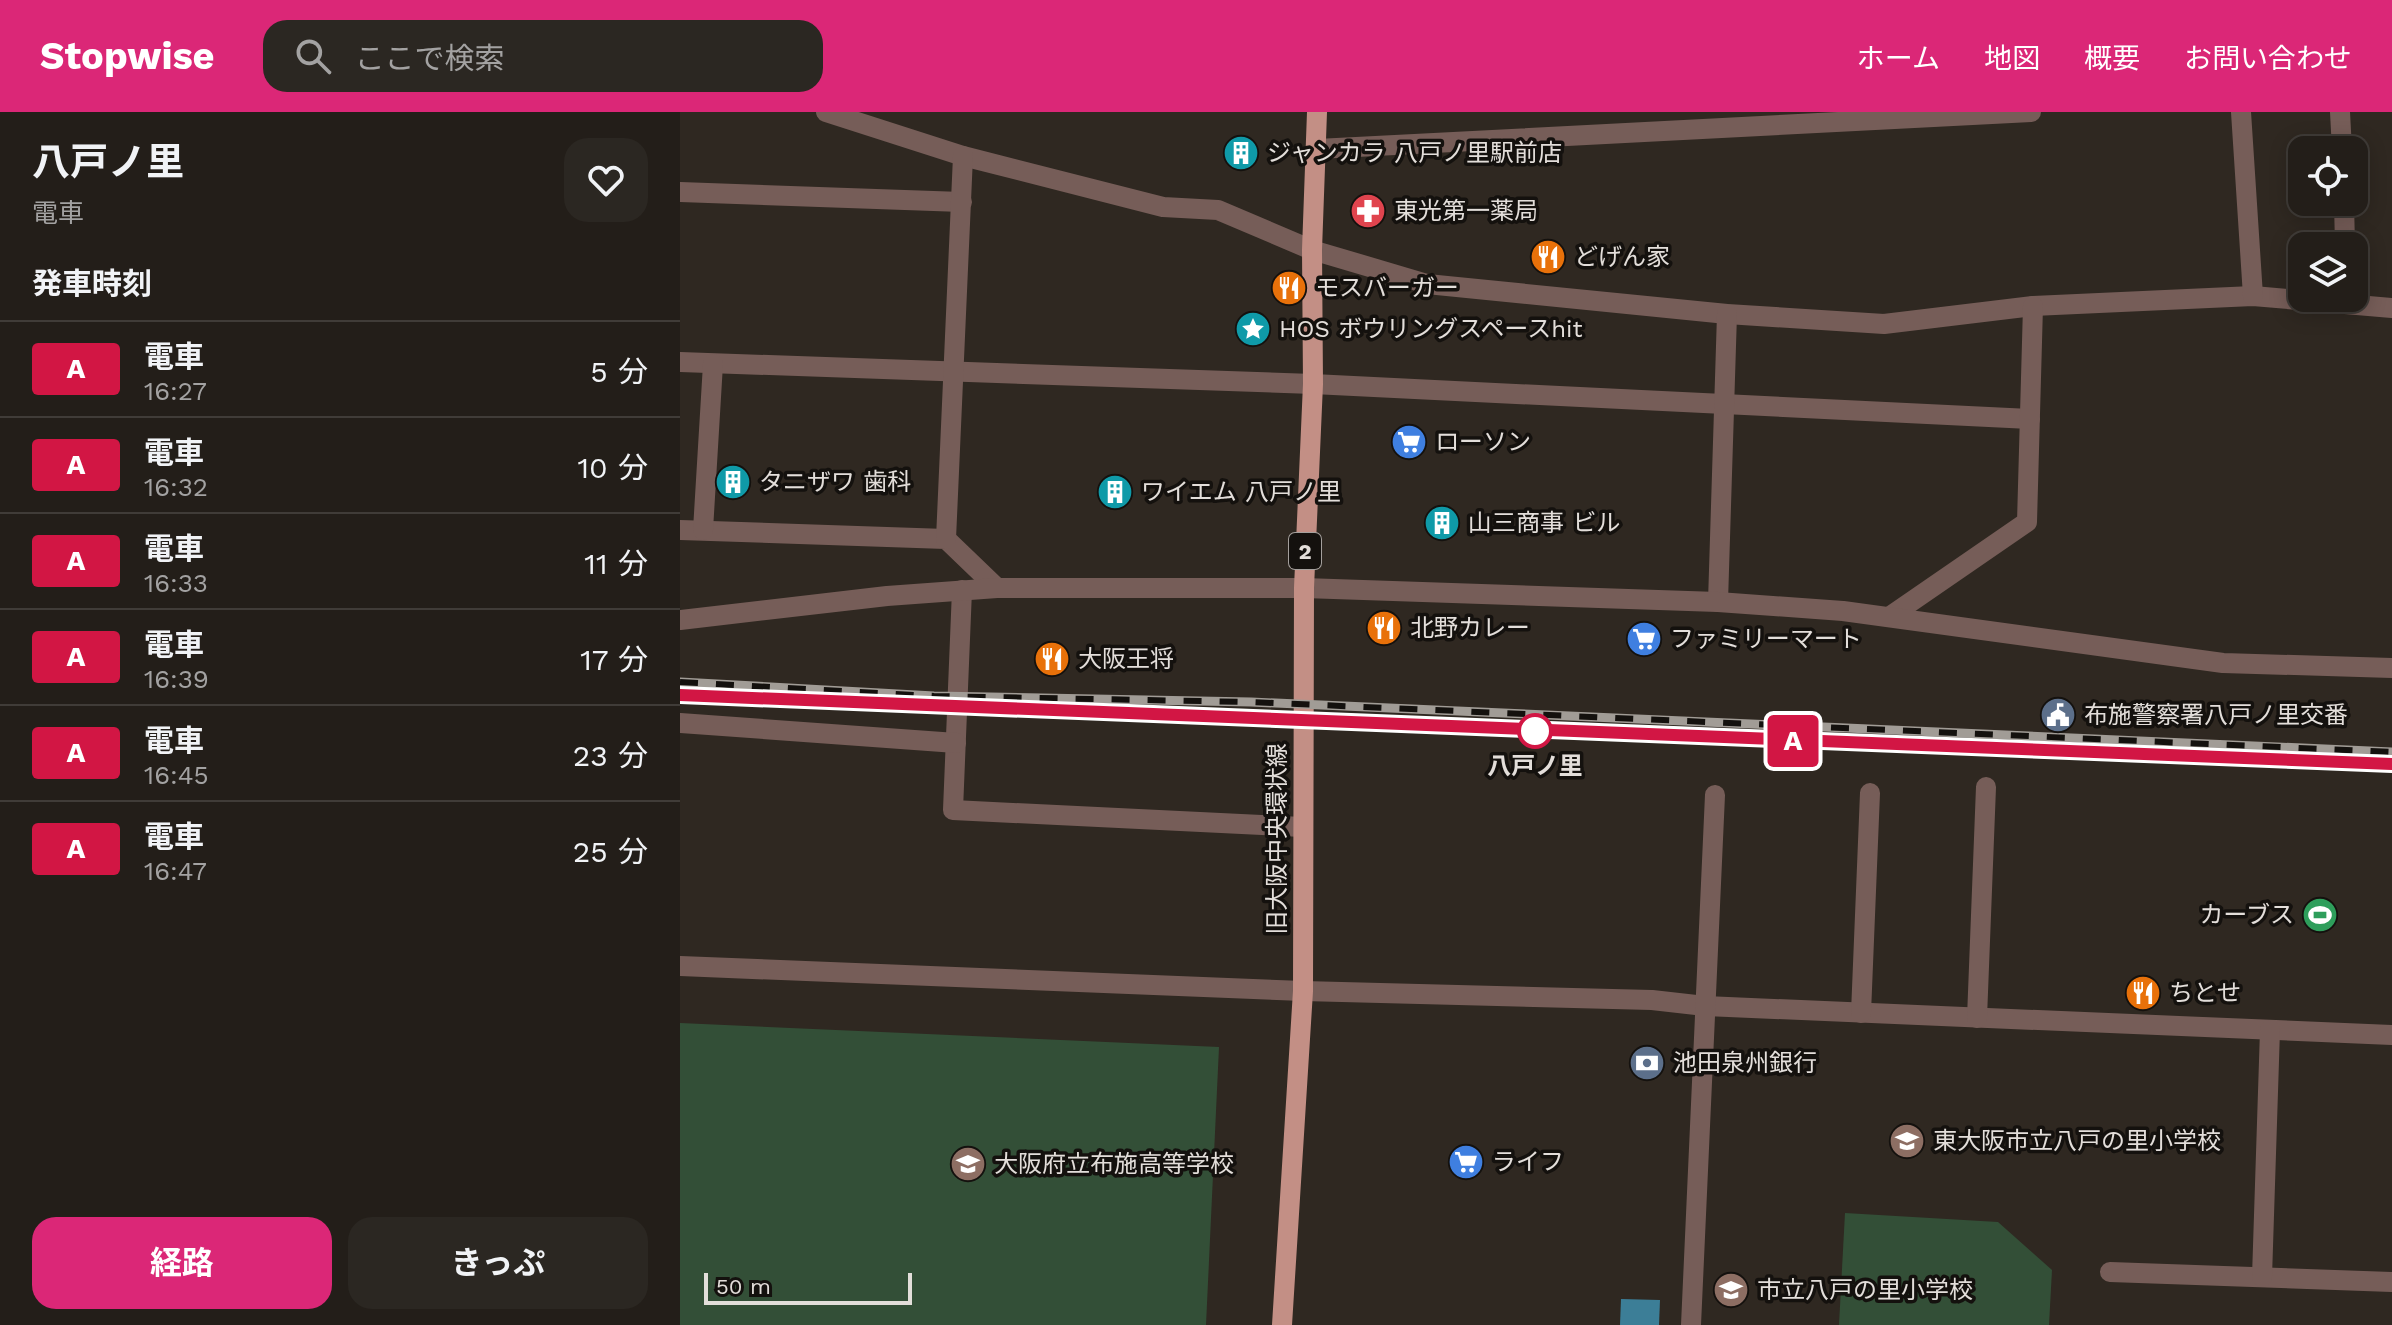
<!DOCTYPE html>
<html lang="ja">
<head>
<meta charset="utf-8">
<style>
	:root { --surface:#231e19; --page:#2b2722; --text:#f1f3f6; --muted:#a3a2a2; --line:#403c38; --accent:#db2777 }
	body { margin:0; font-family:"Work Sans","Noto Sans JP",sans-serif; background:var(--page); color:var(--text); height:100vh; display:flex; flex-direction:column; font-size:30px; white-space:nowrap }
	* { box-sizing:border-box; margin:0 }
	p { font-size:26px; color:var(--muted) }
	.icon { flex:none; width:44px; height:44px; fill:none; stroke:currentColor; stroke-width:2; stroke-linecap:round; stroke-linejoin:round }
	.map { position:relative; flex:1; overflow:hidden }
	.panel { display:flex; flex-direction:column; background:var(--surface); width:680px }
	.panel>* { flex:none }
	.badge { padding:0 16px; border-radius:6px; font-size:28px; line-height:52px }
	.controls { position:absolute; left:1608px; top:24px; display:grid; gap:16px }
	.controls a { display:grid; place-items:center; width:80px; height:80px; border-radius:16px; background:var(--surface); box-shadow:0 4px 20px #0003,0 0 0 2px var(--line); font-size:40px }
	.scale { position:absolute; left:24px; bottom:20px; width:208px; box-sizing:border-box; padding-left:8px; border:4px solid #e3deda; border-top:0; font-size:22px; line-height:28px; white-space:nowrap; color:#e3deda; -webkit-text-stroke:6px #14110e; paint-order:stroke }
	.map>.badge { position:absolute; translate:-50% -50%; box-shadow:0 0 0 4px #fff }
	h2 { padding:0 32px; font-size:30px; line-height:72px }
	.round { display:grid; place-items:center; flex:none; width:84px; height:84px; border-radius:24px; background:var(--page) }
	.head { display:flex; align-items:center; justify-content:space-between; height:136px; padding:0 32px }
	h1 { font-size:38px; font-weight:700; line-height:60px }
	.primary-button { display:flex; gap:16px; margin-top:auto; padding:16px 32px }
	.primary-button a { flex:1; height:92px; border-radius:24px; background:var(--accent); color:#fff; font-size:32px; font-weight:700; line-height:92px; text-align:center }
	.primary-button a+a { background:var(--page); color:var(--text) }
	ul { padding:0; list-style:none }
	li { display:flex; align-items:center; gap:24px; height:96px; padding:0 32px; border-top:2px solid var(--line) }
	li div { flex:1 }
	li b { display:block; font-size:30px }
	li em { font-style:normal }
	li .badge { min-width:88px; font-weight:700; text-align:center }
	header { display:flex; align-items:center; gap:48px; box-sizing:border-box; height:112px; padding:0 40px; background:var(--accent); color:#fff }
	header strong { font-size:38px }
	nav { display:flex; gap:44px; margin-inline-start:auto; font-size:28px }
	.search { width:560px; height:72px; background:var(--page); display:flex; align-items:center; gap:20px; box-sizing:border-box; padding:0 28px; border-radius:24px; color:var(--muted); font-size:30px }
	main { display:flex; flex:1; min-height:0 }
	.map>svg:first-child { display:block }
	.green { fill:#334f37 }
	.water { fill:#3c7e97 }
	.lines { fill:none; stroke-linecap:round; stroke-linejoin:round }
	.minor { stroke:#765d58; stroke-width:20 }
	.major { stroke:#c38f85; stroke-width:20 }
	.rail-casing { stroke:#a19c96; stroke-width:9 }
	.rail { stroke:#14110e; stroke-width:6; stroke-dasharray:18; stroke-linecap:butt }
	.line-casing { stroke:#fff; stroke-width:18 }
	.line { stroke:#d21644; stroke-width:12 }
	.stop-dot { fill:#fff; stroke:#d21644; stroke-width:4 }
	.labels { text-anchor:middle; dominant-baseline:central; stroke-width:7; stroke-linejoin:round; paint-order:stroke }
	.shield { fill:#14110e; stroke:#a5a09d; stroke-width:2 }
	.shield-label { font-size:22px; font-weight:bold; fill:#e3deda }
	.poi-label { font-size:24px; fill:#e3deda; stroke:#14110e; text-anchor:start }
	.stop-label { font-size:24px; font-weight:bold; fill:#e3deda; stroke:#14110e }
	.street-label { font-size:24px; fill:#e3deda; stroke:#14110e }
</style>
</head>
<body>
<header>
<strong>Stopwise</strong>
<div class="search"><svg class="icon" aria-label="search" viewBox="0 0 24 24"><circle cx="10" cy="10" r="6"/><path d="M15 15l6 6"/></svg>ここで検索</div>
<nav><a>ホーム</a><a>地図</a><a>概要</a><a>お問い合わせ</a></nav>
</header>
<main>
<section class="panel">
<div class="head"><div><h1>八戸ノ里</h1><p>電車</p></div><a class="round"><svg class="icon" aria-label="heart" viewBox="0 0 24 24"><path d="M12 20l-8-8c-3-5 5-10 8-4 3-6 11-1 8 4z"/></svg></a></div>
<h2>発車時刻</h2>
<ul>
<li><span class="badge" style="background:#d21644;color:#fff">A</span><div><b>電車</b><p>16:27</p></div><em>5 分</em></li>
<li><span class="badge" style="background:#d21644;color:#fff">A</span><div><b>電車</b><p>16:32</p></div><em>10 分</em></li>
<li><span class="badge" style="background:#d21644;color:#fff">A</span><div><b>電車</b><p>16:33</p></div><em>11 分</em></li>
<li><span class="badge" style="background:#d21644;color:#fff">A</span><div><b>電車</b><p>16:39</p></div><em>17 分</em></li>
<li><span class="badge" style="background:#d21644;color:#fff">A</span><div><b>電車</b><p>16:45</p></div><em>23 分</em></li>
<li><span class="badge" style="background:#d21644;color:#fff">A</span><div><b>電車</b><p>16:47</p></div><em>25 分</em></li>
</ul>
<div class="primary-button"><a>経路</a><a>きっぷ</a></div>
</section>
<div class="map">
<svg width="1712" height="1213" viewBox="0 0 1712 1213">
	<rect width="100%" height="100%" fill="#2f2821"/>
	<g class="green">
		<path d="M0 911 539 935 526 1213H0Z"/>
		<path d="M1165 1101 1318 1110 1372 1158 1369 1213H1159Z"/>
	</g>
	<path class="water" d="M941 1187 980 1188 979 1213H940Z"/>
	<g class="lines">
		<g class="minor">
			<path d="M146 0 283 44 483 95 538 98 632 138 747 172 1047 202 1204 212 1353 194 1573 184 1712 196"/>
			<path d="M1561 0 1573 184"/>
			<path d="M1660 0 1662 38"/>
			<path d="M637 37 1351 0"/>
			<path d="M0 80 282 90"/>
			<path d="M1664 90 1665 134"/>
			<path d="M0 250 633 272 1350 307"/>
			<path d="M0 418 266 427 317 476"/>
			<path d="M23 418 33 252"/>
			<path d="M266 427 283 44"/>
			<path d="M282 478 273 698 623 715"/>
			<path d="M1038 490 1047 202"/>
			<path d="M1209 505 1347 410 1353 194"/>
			<path d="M0 508 207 484 317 476H624L1038 490 1163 499 1543 551 1712 556"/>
			<path d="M0 611 276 631"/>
			<path d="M0 854 623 879 972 888 1025 894 1712 923"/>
			<path d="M1181 901 1190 681"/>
			<path d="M1297 906 1306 675"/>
			<path d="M1430 1160 1712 1170"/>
			<path d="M1582 1165 1590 918"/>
			<path d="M1011 1213 1035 683"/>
		</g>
		<path class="major" d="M602 1213 623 879 624 476 633 272 632 138 637 0"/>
		<defs>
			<g id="rail">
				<path d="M0 570 254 584 571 590 1712 640"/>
				<path d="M0 583 189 591"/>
				<path d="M301 596 1712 652"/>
			</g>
		</defs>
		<use href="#rail" class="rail-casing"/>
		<use href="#rail" class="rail"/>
	</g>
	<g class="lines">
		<defs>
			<path id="line" d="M0 583 1712 652"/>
		</defs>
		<use href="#line" class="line-casing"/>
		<use href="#line" class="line"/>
	</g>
	<defs>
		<symbol id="building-disc" viewBox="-11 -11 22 22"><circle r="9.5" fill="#0f9aa8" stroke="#14110e"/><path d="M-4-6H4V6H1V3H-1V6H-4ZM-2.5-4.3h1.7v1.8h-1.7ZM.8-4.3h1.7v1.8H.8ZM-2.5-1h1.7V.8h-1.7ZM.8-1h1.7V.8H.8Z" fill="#fff"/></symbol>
		<symbol id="pharmacy-disc" viewBox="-11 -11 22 22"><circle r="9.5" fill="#e0444e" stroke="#14110e"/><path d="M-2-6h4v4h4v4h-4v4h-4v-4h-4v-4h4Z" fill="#fff"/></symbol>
		<symbol id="restaurant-disc" viewBox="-11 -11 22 22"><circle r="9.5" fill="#e8710a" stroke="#14110e"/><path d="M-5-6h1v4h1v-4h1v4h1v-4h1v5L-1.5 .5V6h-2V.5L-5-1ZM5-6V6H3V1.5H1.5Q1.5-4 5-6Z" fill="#fff"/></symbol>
		<symbol id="sight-disc" viewBox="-11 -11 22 22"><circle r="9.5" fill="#0f9aa8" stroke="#14110e"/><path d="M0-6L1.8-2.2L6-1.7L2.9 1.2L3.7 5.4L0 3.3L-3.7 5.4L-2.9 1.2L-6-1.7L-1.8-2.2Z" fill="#fff"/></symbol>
		<symbol id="supermarket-disc" viewBox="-11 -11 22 22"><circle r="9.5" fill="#3f7fe0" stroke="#14110e"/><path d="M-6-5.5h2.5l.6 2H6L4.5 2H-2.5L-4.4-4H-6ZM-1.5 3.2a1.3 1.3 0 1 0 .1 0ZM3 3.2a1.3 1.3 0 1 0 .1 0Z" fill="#fff"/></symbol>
		<symbol id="civic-disc" viewBox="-11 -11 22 22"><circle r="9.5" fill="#5c6f8a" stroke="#14110e"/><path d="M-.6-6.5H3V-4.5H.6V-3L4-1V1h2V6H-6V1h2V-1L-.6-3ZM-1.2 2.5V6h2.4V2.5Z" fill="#fff"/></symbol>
		<symbol id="stadium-disc" viewBox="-11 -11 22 22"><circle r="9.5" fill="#2e9e5b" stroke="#14110e"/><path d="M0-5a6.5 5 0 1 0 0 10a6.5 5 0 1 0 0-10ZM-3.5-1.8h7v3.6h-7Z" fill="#fff"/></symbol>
		<symbol id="bank-disc" viewBox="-11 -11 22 22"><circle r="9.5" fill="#5c6f8a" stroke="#14110e"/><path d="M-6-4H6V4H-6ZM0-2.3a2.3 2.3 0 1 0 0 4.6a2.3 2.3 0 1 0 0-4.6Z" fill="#fff"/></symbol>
		<symbol id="school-disc" viewBox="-11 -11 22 22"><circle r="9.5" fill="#8d6e63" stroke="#14110e"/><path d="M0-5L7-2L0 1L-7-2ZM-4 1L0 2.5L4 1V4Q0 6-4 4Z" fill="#fff"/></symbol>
	</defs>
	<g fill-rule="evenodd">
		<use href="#building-disc" x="541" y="21" width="40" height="40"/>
		<use href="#pharmacy-disc" x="668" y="79" width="40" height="40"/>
		<use href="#restaurant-disc" x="848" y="125" width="40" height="40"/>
		<use href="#restaurant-disc" x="589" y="156" width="40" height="40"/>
		<use href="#sight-disc" x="553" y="197" width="40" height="40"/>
		<use href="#supermarket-disc" x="709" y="310" width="40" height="40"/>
		<use href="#building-disc" x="33" y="350" width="40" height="40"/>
		<use href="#building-disc" x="415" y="360" width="40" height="40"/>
		<use href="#building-disc" x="742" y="391" width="40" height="40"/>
		<use href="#restaurant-disc" x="684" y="496" width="40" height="40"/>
		<use href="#supermarket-disc" x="944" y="507" width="40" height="40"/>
		<use href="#restaurant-disc" x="352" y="527" width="40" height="40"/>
		<use href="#civic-disc" x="1358" y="583" width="40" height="40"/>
		<use href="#stadium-disc" x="1620" y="783" width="40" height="40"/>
		<use href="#restaurant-disc" x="1443" y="861" width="40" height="40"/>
		<use href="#bank-disc" x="947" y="931" width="40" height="40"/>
		<use href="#school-disc" x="1207" y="1009" width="40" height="40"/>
		<use href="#supermarket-disc" x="766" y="1030" width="40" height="40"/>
		<use href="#school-disc" x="268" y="1032" width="40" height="40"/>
		<use href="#school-disc" x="1031" y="1158" width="40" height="40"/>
	</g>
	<circle class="stop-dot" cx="855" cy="619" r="16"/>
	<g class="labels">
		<rect class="shield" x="609" y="421" width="32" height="36" rx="6"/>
		<g class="shield-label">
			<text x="625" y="439">2</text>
		</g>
		<g class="poi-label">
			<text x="587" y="41">ジャンカラ 八戸ノ里駅前店</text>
			<text x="714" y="99">東光第一薬局</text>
			<text x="894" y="145">どげん家</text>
			<text x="635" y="176">モスバーガー</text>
			<text x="599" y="217">HOS ボウリングスペースhit</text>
			<text x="755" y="330">ローソン</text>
			<text x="79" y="370">タニザワ 歯科</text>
			<text x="461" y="380">ワイエム 八戸ノ里</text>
			<text x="788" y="411">山三商事 ビル</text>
			<text x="730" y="516">北野カレー</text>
			<text x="990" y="527">ファミリーマート</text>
			<text x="398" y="547">大阪王将</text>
			<text x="1404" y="603">布施警察署八戸ノ里交番</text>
			<text x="1614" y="803" text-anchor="end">カーブス</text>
			<text x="1489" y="881">ちとせ</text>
			<text x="993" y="951">池田泉州銀行</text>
			<text x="1253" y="1029">東大阪市立八戸の里小学校</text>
			<text x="812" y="1050">ライフ</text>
			<text x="314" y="1052">大阪府立布施高等学校</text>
			<text x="1077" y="1178">市立八戸の里小学校</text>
		</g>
		<g class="stop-label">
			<text x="855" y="654">八戸ノ里</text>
		</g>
		<g class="street-label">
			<text transform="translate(597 727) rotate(-90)">旧大阪中央環状線</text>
		</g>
	</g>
</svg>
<div class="controls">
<a><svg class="icon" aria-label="locate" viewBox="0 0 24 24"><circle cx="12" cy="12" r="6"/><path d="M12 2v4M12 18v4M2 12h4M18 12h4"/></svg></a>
<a><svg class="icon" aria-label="layers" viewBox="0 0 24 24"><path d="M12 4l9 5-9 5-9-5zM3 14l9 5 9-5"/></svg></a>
</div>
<div class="scale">50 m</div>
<b class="badge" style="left:1113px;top:629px;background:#d21644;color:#fff">A</b>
</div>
</main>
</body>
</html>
